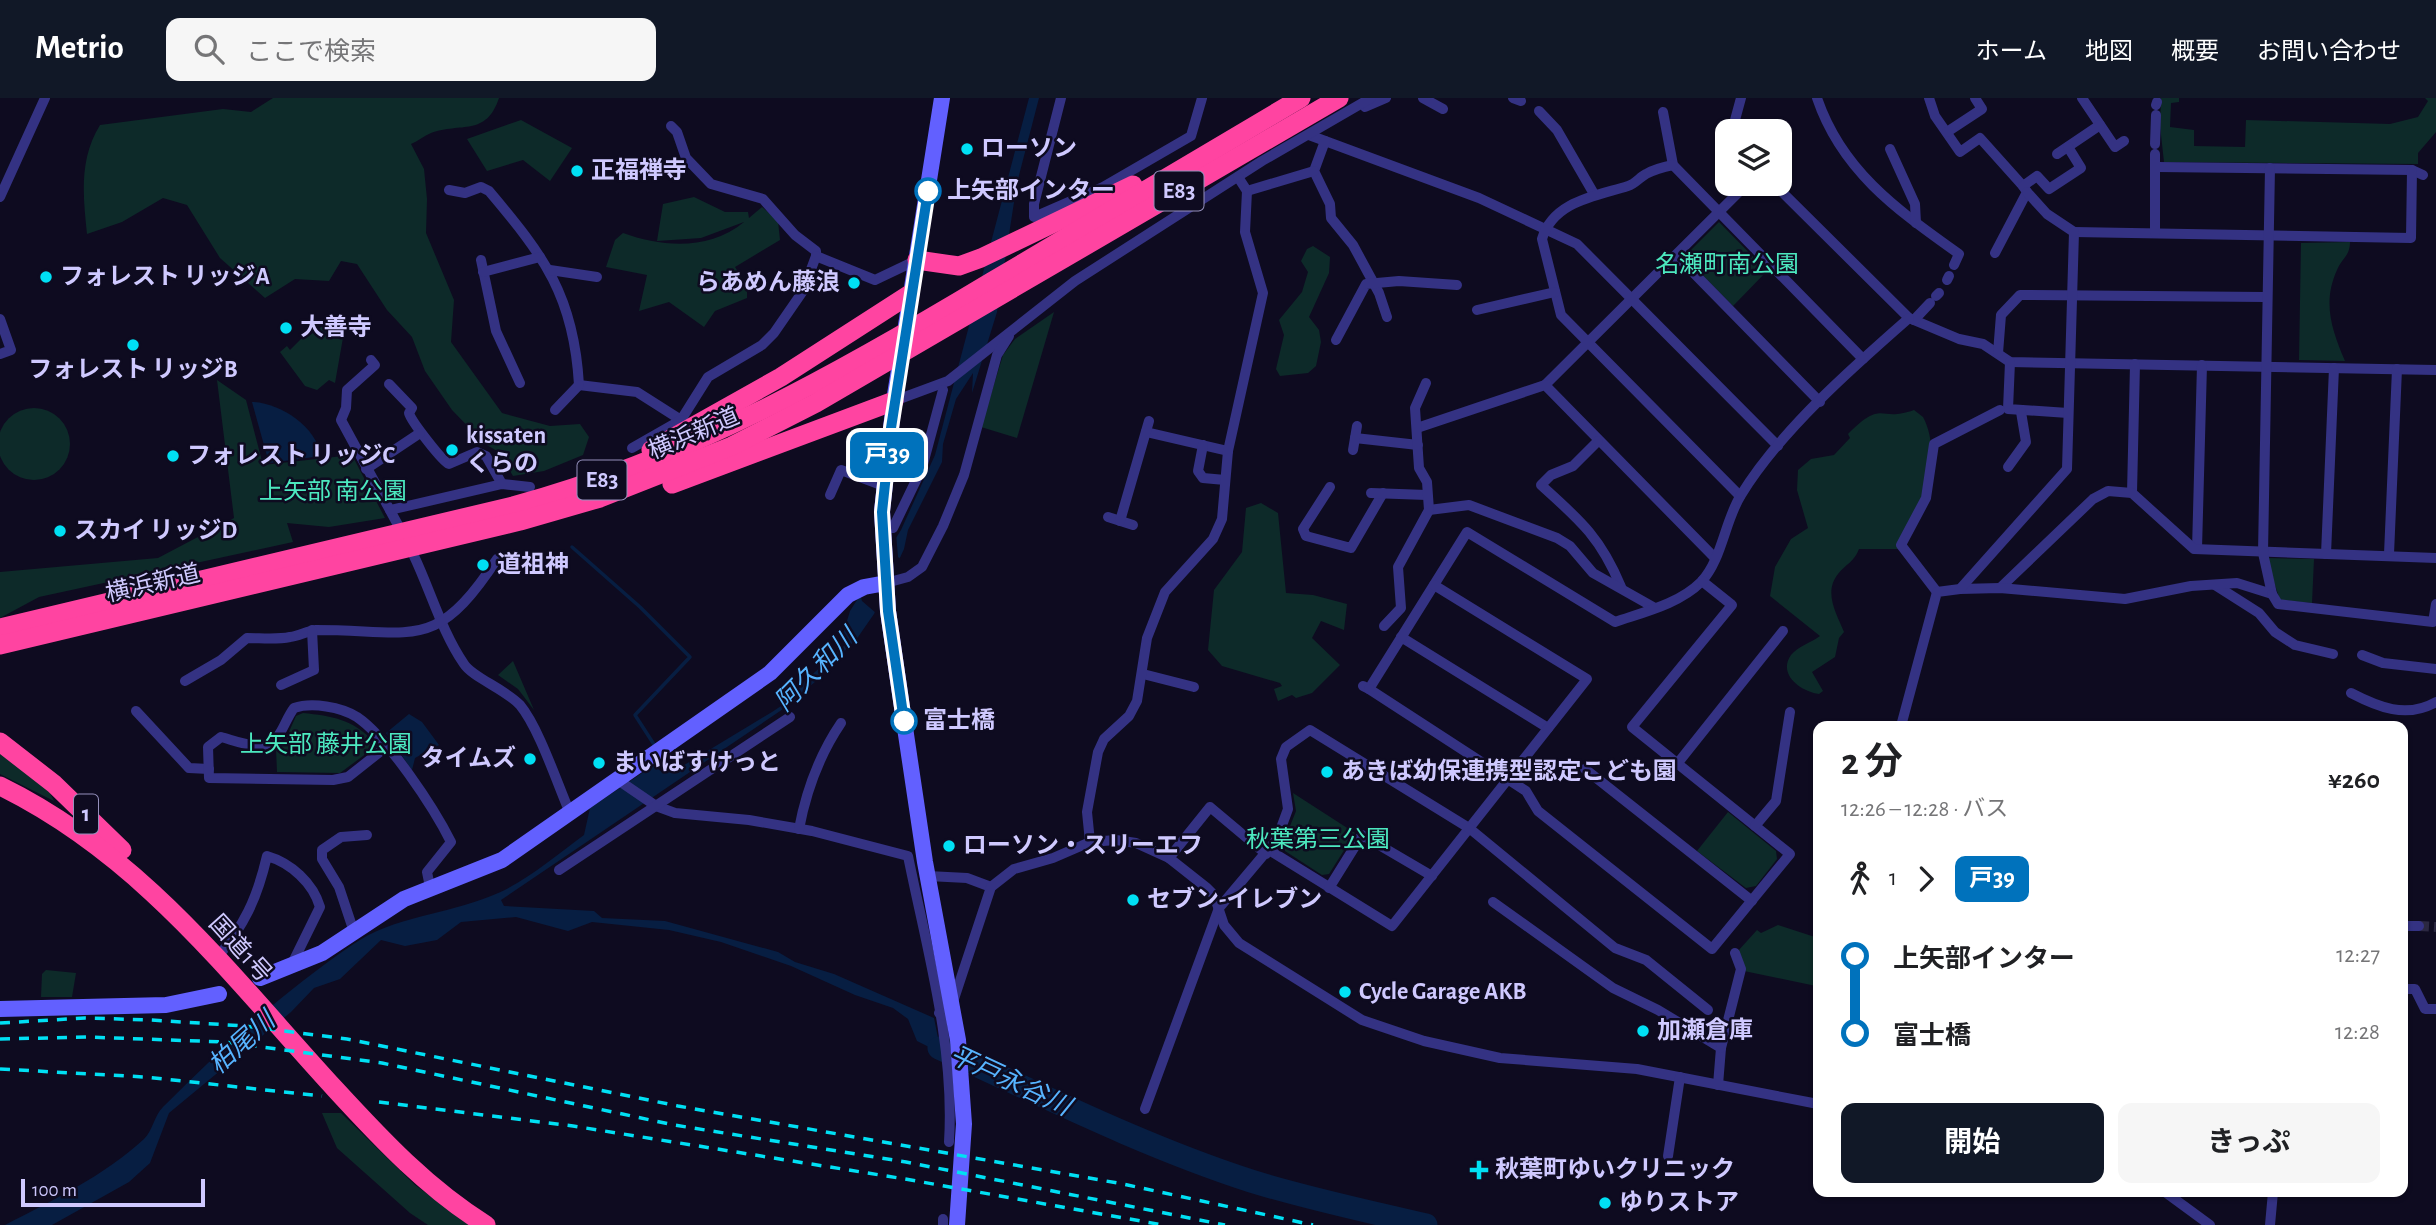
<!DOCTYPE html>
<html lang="ja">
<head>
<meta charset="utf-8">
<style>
	:root { --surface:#fff; --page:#f6f6f6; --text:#202124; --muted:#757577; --accent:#111827 }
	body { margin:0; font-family:"Alegreya Sans","Noto Sans JP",sans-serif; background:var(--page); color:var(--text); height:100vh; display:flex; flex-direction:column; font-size:26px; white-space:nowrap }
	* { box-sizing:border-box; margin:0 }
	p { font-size:23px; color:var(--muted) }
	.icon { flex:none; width:38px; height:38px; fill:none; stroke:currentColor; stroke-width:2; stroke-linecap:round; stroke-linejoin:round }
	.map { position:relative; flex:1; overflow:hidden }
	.details { position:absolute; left:1813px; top:623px; width:595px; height:476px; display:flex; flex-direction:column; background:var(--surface); border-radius:14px; box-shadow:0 2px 5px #0004 }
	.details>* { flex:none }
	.badge { padding:0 14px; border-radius:10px; font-size:24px; line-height:46px }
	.controls { position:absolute; left:1715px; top:21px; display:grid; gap:14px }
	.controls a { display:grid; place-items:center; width:77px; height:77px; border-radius:14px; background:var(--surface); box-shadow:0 2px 5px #0004; font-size:35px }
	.scale { position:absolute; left:21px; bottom:18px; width:184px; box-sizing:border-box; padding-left:7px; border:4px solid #cfc9ff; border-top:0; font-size:19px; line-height:24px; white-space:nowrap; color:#cfc9ff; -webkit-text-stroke:5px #0e0b20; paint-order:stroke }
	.map>.badge { position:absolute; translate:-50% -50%; box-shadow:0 0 0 4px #fff }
	.legs { display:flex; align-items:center; gap:10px; height:77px; padding:0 28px; font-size:23px }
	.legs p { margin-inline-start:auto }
	.overview { display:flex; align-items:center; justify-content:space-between; height:119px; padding:0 28px }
	h1 { font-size:38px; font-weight:700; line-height:52px }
	.primary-button { display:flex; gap:14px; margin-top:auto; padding:14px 28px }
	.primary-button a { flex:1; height:80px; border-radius:14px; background:var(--accent); color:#fff; font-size:28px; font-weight:700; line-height:80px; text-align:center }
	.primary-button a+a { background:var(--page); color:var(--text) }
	ul { padding:0 28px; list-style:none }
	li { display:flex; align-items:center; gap:24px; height:77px; font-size:26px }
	li i { display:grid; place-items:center; width:10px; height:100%; margin:0 9px; background:currentColor }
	li i::after { content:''; width:18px; height:18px; margin:-9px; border:5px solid; border-radius:50%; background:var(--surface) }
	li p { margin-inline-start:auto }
	li:first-child i { background:linear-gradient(#0000 50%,currentColor 0) }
	li:last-child i { background:linear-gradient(currentColor 50%,#0000 0) }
	header { display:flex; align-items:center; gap:42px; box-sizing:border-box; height:98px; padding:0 35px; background:var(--accent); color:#fff }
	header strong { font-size:33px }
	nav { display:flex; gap:38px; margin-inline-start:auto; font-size:24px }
	.search { width:490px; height:63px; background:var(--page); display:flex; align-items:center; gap:18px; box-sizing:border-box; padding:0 24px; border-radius:14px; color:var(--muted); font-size:26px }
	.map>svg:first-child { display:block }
	.green { fill:#0d2a29 }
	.water { fill:#071e42 }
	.pier { fill:#0e0b20 }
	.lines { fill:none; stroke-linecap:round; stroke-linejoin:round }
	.stream { stroke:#071e42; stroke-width:3.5 }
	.river { stroke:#071e42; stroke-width:23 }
	.street-tunnel { stroke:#2b2841; stroke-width:10; stroke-dasharray:10 5; stroke-linecap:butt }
	.street { stroke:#343283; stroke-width:10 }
	.secondary { stroke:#6260ff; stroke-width:16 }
	.highway { stroke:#ff44a1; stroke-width:19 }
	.rail { stroke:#00e0f4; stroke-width:3.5; stroke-dasharray:10 9; stroke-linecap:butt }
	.line-1-casing { stroke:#fff; stroke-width:16 }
	.line-1 { stroke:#0072bc; stroke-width:10 }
	.poi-dot { fill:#00e0f4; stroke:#0e0b20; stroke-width:2.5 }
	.stop-1-dot { fill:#fff; stroke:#0072bc; stroke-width:3.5 }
	.labels { text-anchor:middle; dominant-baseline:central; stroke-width:5; stroke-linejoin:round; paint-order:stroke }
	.shield { fill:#0e0b20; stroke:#9590bc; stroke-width:2 }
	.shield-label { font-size:23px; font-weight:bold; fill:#cfc9ff }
	.poi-label { font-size:24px; font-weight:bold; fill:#cfc9ff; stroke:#0e0b20; text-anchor:start }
	.stop-label { font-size:24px; font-weight:bold; fill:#cfc9ff; stroke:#0e0b20; text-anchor:start }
	.park-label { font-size:24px; fill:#4ce8bf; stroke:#0e0b20 }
	.street-label { font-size:24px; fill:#cfc9ff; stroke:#0e0b20 }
	.water-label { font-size:26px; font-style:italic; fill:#57b4ff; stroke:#0e0b20 }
</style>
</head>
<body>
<header>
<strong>Metrio</strong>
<div class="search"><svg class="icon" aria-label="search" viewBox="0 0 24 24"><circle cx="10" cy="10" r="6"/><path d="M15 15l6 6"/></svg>ここで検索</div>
<nav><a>ホーム</a><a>地図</a><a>概要</a><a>お問い合わせ</a></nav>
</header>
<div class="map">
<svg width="2436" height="1127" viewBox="0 0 2436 1127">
	<rect width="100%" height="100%" fill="#0e0b20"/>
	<g class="green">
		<path d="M273 0H499C486 39 461 24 431 35 424 38 418 43 411 46L424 71 427 101 426 135 454 202 451 244 502 315 550 328 580 326 589 339 583 357 544 373 513 378 499 354 485 346 452 312 425 273 412 239 387 212 357 166 341 163 329 183 295 181 265 200 220 160 187 107 163 100 122 124 87 136C83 98 79 61 100 27L223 11 251 14Z"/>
		<path d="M2161 0H2179V4L2171 5 2170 29 2194 32V48L2245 49 2246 22 2390 26 2418 19 2428 3 2425 0H2436V34L2418 55V66L2164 64 2160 28Z"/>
		<path d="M521 22 572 50 550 83 523 62 487 73 467 41Z"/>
		<path d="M694 99 725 114H748L749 120 762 109 778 123 780 142 735 169 747 188V200L715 213 704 229 669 204 639 213 647 177 606 169 615 142 623 135C662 149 709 153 744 124L701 140 657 143 663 106Z"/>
		<path d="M1719 124 1767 173 1733 208 1687 161V156Z"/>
		<path d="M2350 144C2350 158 2342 160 2337 172 2322 205 2332 232 2345 263L2299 262 2301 145Z"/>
		<path d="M1313 148 1330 159 1329 175 1309 219 1319 232 1321 244 1316 268 1308 275 1280 278 1276 271 1284 237 1279 222 1302 194 1308 174 1301 163 1307 151Z"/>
		<path d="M1054 214 1017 340 981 329 1003 257 1015 241Z"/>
		<path d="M334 220 344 234 335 285 329 282 317 292 305 288 280 254 287 248 290 252 308 234 310 237Z"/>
		<path d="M217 282 246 302 263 367 352 357 385 420 329 429 287 425 293 444 39 499 0 520V474L158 460 234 420Z"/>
		<circle cx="34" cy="346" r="36"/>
		<path d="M1914 312 1923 319C1945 360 1917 414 1900 451H1859C1854 464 1846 466 1838 476 1823 495 1837 516 1844 534L1839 540 1835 559 1812 574 1823 593 1819 596C1802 594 1777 577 1791 557 1797 549 1812 544 1820 538L1770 498 1775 469 1791 441 1808 430 1797 392 1798 372 1811 361 1834 357 1850 340 1848 336C1884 300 1878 325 1914 312Z"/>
		<path d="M1261 405 1278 415 1286 495 1313 497 1347 506 1344 532 1321 523 1312 540 1340 567 1312 595 1296 600 1292 597 1278 603 1274 591 1282 588 1280 585 1222 568 1208 552 1214 492 1242 454 1246 410Z"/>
		<path d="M2266 460 2314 461 2312 505 2280 502Z"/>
		<path d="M513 563 534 612 518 591 498 577Z"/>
		<path d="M303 615C332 618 352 621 373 643L371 652 340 675 277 674 276 651 288 636 296 618Z"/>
		<path d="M0 655 48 691 54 703 0 676Z"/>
		<path d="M1293 695 1355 735 1329 776 1322 777 1285 753 1283 746 1296 713Z"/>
		<path d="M1728 714 1776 753 1777 761 1756 788 1746 790 1697 753Z"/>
		<path d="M1778 827 1818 840 1816 888 1744 873 1738 853 1757 832 1761 835Z"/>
		<path d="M46 872 76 875 72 899H41L42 876Z"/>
		<path d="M322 1015H341L415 1087 471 1127H428L410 1115 337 1050Z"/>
	</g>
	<g class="water">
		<path d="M1029 0H1039L1017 85 997 214 972 295 973 275 956 301 943 346 942 364 908 432 904 451 874 516 858 539 816 583 786 609 501 802 504 808 594 813 602 820 665 823 778 854 795 864 834 876 934 920 941 955 917 943 908 921 893 910 855 897 791 868 721 844 669 832 592 824 568 833 516 819 461 824 437 842 405 848 381 842 340 881 314 890 291 914 169 1015 150 1065 129 1084 52 1127H5C53 1102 104 1078 144 1041 153 1032 154 1018 163 1009 222 950 283 894 352 847 394 818 445 817 491 798 525 785 555 758 584 737L590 710 648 671 654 668 662 674 676 672 772 614 787 604 805 583 846 546 848 541 843 536 850 513 901 432 935 357Z"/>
		<path d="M252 304C280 305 316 328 321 358L269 365Z"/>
		<path d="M409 616 422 624 439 647 415 660 412 672 386 635Z"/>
	</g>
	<path class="pier" d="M896 435 898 459 902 462 877 516 862 503 859 492Z"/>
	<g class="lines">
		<g class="stream">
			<path d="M572 449 640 509 690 559 635 617 655 648"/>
			<path d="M661 658 671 673"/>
		</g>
		<path class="river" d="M939 950C1042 997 1143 1048 1251 1083 1309 1101 1367 1113 1426 1127"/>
		<path class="street-tunnel" d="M2419 828 2436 829"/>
		<g class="street">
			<path d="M1061 0 1034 106V119L1103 89 1191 38 1202 0"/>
			<path d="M1423 0 1443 11"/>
			<path d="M1513 0 1521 3"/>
			<path d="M1817 0C1842 74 1899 113 1959 156L1954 167"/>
			<path d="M1929 0 1935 18 1960 54 1980 40 2023 88"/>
			<path d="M2082 0 2115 49 2124 43"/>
			<path d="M2156 7 2157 4"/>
			<path d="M1365 9 1386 0"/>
			<path d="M1539 13 1557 32 1594 96"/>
			<path d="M1663 14 1673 67 1863 261"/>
			<path d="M671 28 677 34 686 60 711 86 763 101 795 137 816 153V158L875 182 917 162"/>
			<path d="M1732 33 1741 0"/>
			<path d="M1947 34 1982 11 1975 0"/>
			<path d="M1309 37 1479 100 1577 146 1778 348"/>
			<path d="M1325 43 1314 73 1330 106 1331 120 1353 147 1379 195 1387 219"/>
			<path d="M2155 46 2156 17"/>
			<path d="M1890 51 1915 106 1916 125"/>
			<path d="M2057 56 2100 27"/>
			<path d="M1673 67C1663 69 1655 71 1646 76 1640 79 1635 86 1628 88 1596 98 1553 103 1542 141L1561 217 1740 398"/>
			<path d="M2158 69 2412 72 2423 77"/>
			<path d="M1774 86 1909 220 1959 241 1983 246 2010 264 2436 272"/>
			<path d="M449 92 465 95 481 89 489 93C544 158 574 198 579 287L637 294 681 322 708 279 762 247 774 235 803 193 816 158"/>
			<path d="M1247 93 1314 73"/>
			<path d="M0 99 45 0"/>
			<path d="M2074 134 2411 140 2412 72"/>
			<path d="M2155 135V56"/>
			<path d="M1995 155 2027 94 2023 88 2037 78 2049 91 2081 70 2068 49"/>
			<path d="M1677 158 1820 304"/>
			<path d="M481 162 496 233 520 285"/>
			<path d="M550 172 597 179"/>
			<path d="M483 174 540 159"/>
			<path d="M1947 182 1949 178"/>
			<path d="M1936 198 1939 195"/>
			<path d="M1477 212 1555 194"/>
			<path d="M0 221 11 252 0 256"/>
			<path d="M1914 222 1930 205"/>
			<path d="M1336 242 1366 186 1399 183 1457 187"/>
			<path d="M1998 255 2001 217 2020 197 2265 199"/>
			<path d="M371 262 375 267 347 292 346 310 341 322 398 427"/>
			<path d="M2010 264 2008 311 2068 315"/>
			<path d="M389 286 412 310 409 315C411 323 442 363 449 366L477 354 486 358 502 386"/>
			<path d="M1545 287 1747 86"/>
			<path d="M894 303 948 283 1075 183 1262 63 1371 0"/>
			<path d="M555 312 579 287"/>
			<path d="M1417 330 1545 287 1714 459"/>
			<path d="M1146 334 1228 353"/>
			<path d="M1355 340 1418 347"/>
			<path d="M1598 343 1573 368 1551 377 1541 387C1580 422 1601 440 1621 489"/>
			<path d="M1203 347 1198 373 1203 380 1225 382"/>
			<path d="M632 350 681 322"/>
			<path d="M1353 352 1357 328"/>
			<path d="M2008 369 2026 344 2021 314"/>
			<path d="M366 371 420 335"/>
			<path d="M1330 389 1303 431 1306 438 1351 450 1383 395"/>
			<path d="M1371 395 1427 397"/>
			<path d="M2132 395 2135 266"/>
			<path d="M830 397 841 372 884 388"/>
			<path d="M390 412 502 386 530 389"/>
			<path d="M1429 412 1469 407 1557 440 1570 448 1593 475 1655 510"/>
			<path d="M1108 419 1133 427"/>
			<path d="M1120 423 1149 323"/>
			<path d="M893 430 922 370 943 292"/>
			<path d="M2197 451 2202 267"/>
			<path d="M2326 456 2334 270"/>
			<path d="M2389 456 2397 271"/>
			<path d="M414 458C431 494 442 534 464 566 472 579 505 591 520 607 539 630 557 685 570 715"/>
			<path d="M886 485 908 479 922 469 943 428 964 377 997 257 1009 238"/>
			<path d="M2215 487 2259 515 2275 534 2295 547 2333 556"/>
			<path d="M2000 490 2093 401 2108 393 2132 395 2194 451 2436 460"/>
			<path d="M1960 491 2000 490 2125 501 2191 488 2237 485 2272 496 2263 455 2270 70"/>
			<path d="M1937 494 1901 447 1926 400 1934 346 2000 312"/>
			<path d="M2272 496 2278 506 2433 524 2436 506"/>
			<path d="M1384 528 1401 510 1398 469 1429 412 1427 384 1419 370 1415 310 1426 285"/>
			<path d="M1401 539 1548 630"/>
			<path d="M2362 557 2383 565 2436 571"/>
			<path d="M1143 576 1194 589"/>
			<path d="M185 583 221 562 247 540C261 540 276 542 290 539 299 538 307 533 316 532 416 532 435 555 497 461"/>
			<path d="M281 587 314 572 312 532"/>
			<path d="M1363 588 1369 591 1467 434 1615 524C1644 514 1679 506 1701 484 1722 462 1725 422 1741 397 1780 333 1853 269 1909 220"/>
			<path d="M1369 591 1526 693 1538 713 1712 851 1790 756 1632 629 1732 507 1702 483"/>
			<path d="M2351 595C2378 609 2406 621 2436 604"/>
			<path d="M136 613 189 670 209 671"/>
			<path d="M1901 628 1937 494 1960 491 2067 371 2074 134 2047 116 2027 94"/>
			<path d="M386 649 348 679 333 682 209 680 208 649 221 639C240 644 267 657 280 635 285 627 288 618 294 610 312 604 341 609 357 619 388 640 434 710 451 744L427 774 430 789"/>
			<path d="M1677 666 1783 533"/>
			<path d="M1585 671 1752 803"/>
			<path d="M618 682 656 708 675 715 749 722 812 733 908 758C927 852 955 948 949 1044"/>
			<path d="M1755 728 1776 703 1790 614"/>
			<path d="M799 731C806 694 820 656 841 625"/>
			<path d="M1090 744 1087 714 1098 654 1104 641 1129 618 1137 603 1147 540 1165 494 1213 441 1222 421 1228 353 1263 195 1245 134 1247 93 1238 79"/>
			<path d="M1269 752 1392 828 1587 581 1434 487"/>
			<path d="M1169 760 1210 709 1266 756"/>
			<path d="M559 772 790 619"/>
			<path d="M928 778 967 780 991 789"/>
			<path d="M1329 790 1362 737 1432 778"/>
			<path d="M1493 804 1613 890 1658 912 1721 950 1718 987"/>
			<path d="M2403 828H2419"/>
			<path d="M354 834 339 789 322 761V752L341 739 367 737"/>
			<path d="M216 861C244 828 257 801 267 758 291 765 313 785 320 809L291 868"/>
			<path d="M2403 891H2415L2425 911H2436"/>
			<path d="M939 915 948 919 991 789 1014 771 1053 760 1090 744 1116 742 1136 745 1169 760 1207 790 1214 797 1224 827 1239 845 1362 922 1424 943 1500 960 1637 971 1818 1006"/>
			<path d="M1721 950 1741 871 1735 855"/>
			<path d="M1145 1011 1219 810 1277 741 1288 711 1281 661 1286 649 1310 632 1469 730 1615 850 1646 862 1708 912"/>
			<path d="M1668 1058 1680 979"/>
			<path d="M2165 1094 2210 1127"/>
			<path d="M943 1127V1121"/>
			<path d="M2270 1127 2273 1094"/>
		</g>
		<g class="secondary">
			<path d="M942 0 894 303 882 413 888 513 904 623 925 764 958 942 964 1026 957 1127"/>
			<path d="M260 880 322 855 404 801 502 762 770 575 848 497 864 489 886 485"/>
			<path d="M0 911 166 907 219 896"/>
		</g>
		<g class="highway">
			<path d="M917 162 959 168 981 160 1133 87"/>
			<path d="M651 352 781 279 910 196"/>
			<path d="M672 386 894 303"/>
			<path d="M0 530 513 408C687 361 838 276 991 184 1095 123 1197 61 1301 0"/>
			<path d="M0 547 520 423 600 400 732 348 816 305 1339 0"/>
			<path d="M0 644 54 686 122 752"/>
			<path d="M0 688C143 758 231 878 336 992 382 1042 428 1091 486 1127"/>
		</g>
		<g class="rail">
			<path d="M0 925 85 920 151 922 245 928 347 941 678 1008 1123 1086 1313 1127"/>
			<path d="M0 941 87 939 225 944 382 965 674 1027 906 1064 1225 1127"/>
			<path d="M0 971 145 979 322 998"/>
			<path d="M379 1004 573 1028 905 1081 1163 1127"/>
		</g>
	</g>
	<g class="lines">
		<defs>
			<path id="line-1" d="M904 623 888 513 882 414 891 330 928 93"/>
		</defs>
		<use href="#line-1" class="line-1-casing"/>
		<use href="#line-1" class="line-1"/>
	</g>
	<g class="poi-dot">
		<circle cx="967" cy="51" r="7"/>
		<circle cx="577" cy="73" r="7"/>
		<circle cx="46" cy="179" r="7"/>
		<circle cx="854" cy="185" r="7"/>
		<circle cx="286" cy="230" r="7"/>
		<circle cx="133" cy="247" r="7"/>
		<circle cx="452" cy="352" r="7"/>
		<circle cx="173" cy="358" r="7"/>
		<circle cx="60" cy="433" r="7"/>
		<circle cx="483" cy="467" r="7"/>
		<circle cx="530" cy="661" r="7"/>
		<circle cx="599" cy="665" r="7"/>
		<circle cx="1327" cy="674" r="7"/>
		<circle cx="949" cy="748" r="7"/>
		<circle cx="1133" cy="802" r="7"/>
		<circle cx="1345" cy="894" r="7"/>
		<circle cx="1643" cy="933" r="7"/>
		<path d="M1475.5 1061.5h7v7h7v7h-7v7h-7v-7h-7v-7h7z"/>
		<circle cx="1605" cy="1105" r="7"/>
	</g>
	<g class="stop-1-dot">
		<circle cx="928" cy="93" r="12"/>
		<circle cx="904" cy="623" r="12"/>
	</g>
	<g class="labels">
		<g class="shield">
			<rect x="1154.5" y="73.5" width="49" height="39" rx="5"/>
			<rect x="577.5" y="362.5" width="49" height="39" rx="5"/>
			<rect x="74" y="696.5" width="24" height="39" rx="5"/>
		</g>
		<g class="shield-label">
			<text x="1179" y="93">E83</text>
			<text x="602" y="382">E83</text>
			<text x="86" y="716">1</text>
		</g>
		<g class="poi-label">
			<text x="981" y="51">ローソン</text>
			<text x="591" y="73">正福禅寺</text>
			<text x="60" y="179">フォレスト リッジA</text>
			<text x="840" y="185" text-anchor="end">らあめん藤浪</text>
			<text x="300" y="230">大善寺</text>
			<text x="133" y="272" text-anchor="middle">フォレスト リッジB</text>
			<text x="466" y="338">kissaten<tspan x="466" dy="28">くらの</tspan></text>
			<text x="187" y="358">フォレスト リッジC</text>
			<text x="74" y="433">スカイ リッジD</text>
			<text x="497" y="467">道祖神</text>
			<text x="516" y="661" text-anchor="end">タイムズ</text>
			<text x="613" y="665">まいばすけっと</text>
			<text x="1341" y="674">あきば幼保連携型認定こども園</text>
			<text x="963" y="748">ローソン・スリーエフ</text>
			<text x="1147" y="802">セブン-イレブン</text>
			<text x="1359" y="894">Cycle Garage AKB</text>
			<text x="1657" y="933">加瀬倉庫</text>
			<text x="1495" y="1072">秋葉町ゆいクリニック</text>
			<text x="1619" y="1105">ゆりストア</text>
		</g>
		<g class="stop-label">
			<text x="947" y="93">上矢部インター</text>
			<text x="923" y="623">富士橋</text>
		</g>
		<g class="park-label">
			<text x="1727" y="167">名瀬町南公園</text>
			<text x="333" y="394">上矢部 南公園</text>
			<text x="326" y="647">上矢部 藤井公園</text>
			<text x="1318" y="742">秋葉第三公園</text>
		</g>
		<g class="street-label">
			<text transform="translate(694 336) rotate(-23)">横浜新道</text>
			<text transform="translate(153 486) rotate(-13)">横浜新道</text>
			<text transform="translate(240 851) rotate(48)">国道1号</text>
		</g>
		<g class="water-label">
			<text transform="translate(816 572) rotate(-45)">阿久和川</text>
			<text transform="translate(242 945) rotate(-42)">柏尾川</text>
			<text transform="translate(1010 983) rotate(25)">平戸永谷川</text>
		</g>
	</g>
</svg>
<div class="controls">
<a><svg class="icon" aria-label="layers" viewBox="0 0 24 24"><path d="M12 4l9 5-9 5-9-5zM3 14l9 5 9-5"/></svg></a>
</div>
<div class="scale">100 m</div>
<b class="badge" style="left:887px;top:357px;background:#0072bc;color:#fff">戸39</b>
<section class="details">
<div class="overview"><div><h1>2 分</h1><p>12:26 – 12:28 · バス</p></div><b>¥260</b></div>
<div class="legs"><svg class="icon" aria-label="walk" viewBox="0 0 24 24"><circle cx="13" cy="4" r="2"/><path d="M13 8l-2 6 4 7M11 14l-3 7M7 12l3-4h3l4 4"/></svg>1<svg class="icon" aria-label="forward" viewBox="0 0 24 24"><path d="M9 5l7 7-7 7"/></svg><b class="badge" style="background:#0072bc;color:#fff">戸39</b></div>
<ul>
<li><i style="color:#0072bc"></i><b>上矢部インター</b><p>12:27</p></li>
<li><i style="color:#0072bc"></i><b>富士橋</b><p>12:28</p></li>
</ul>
<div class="primary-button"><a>開始</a><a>きっぷ</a></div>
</section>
</div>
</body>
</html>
